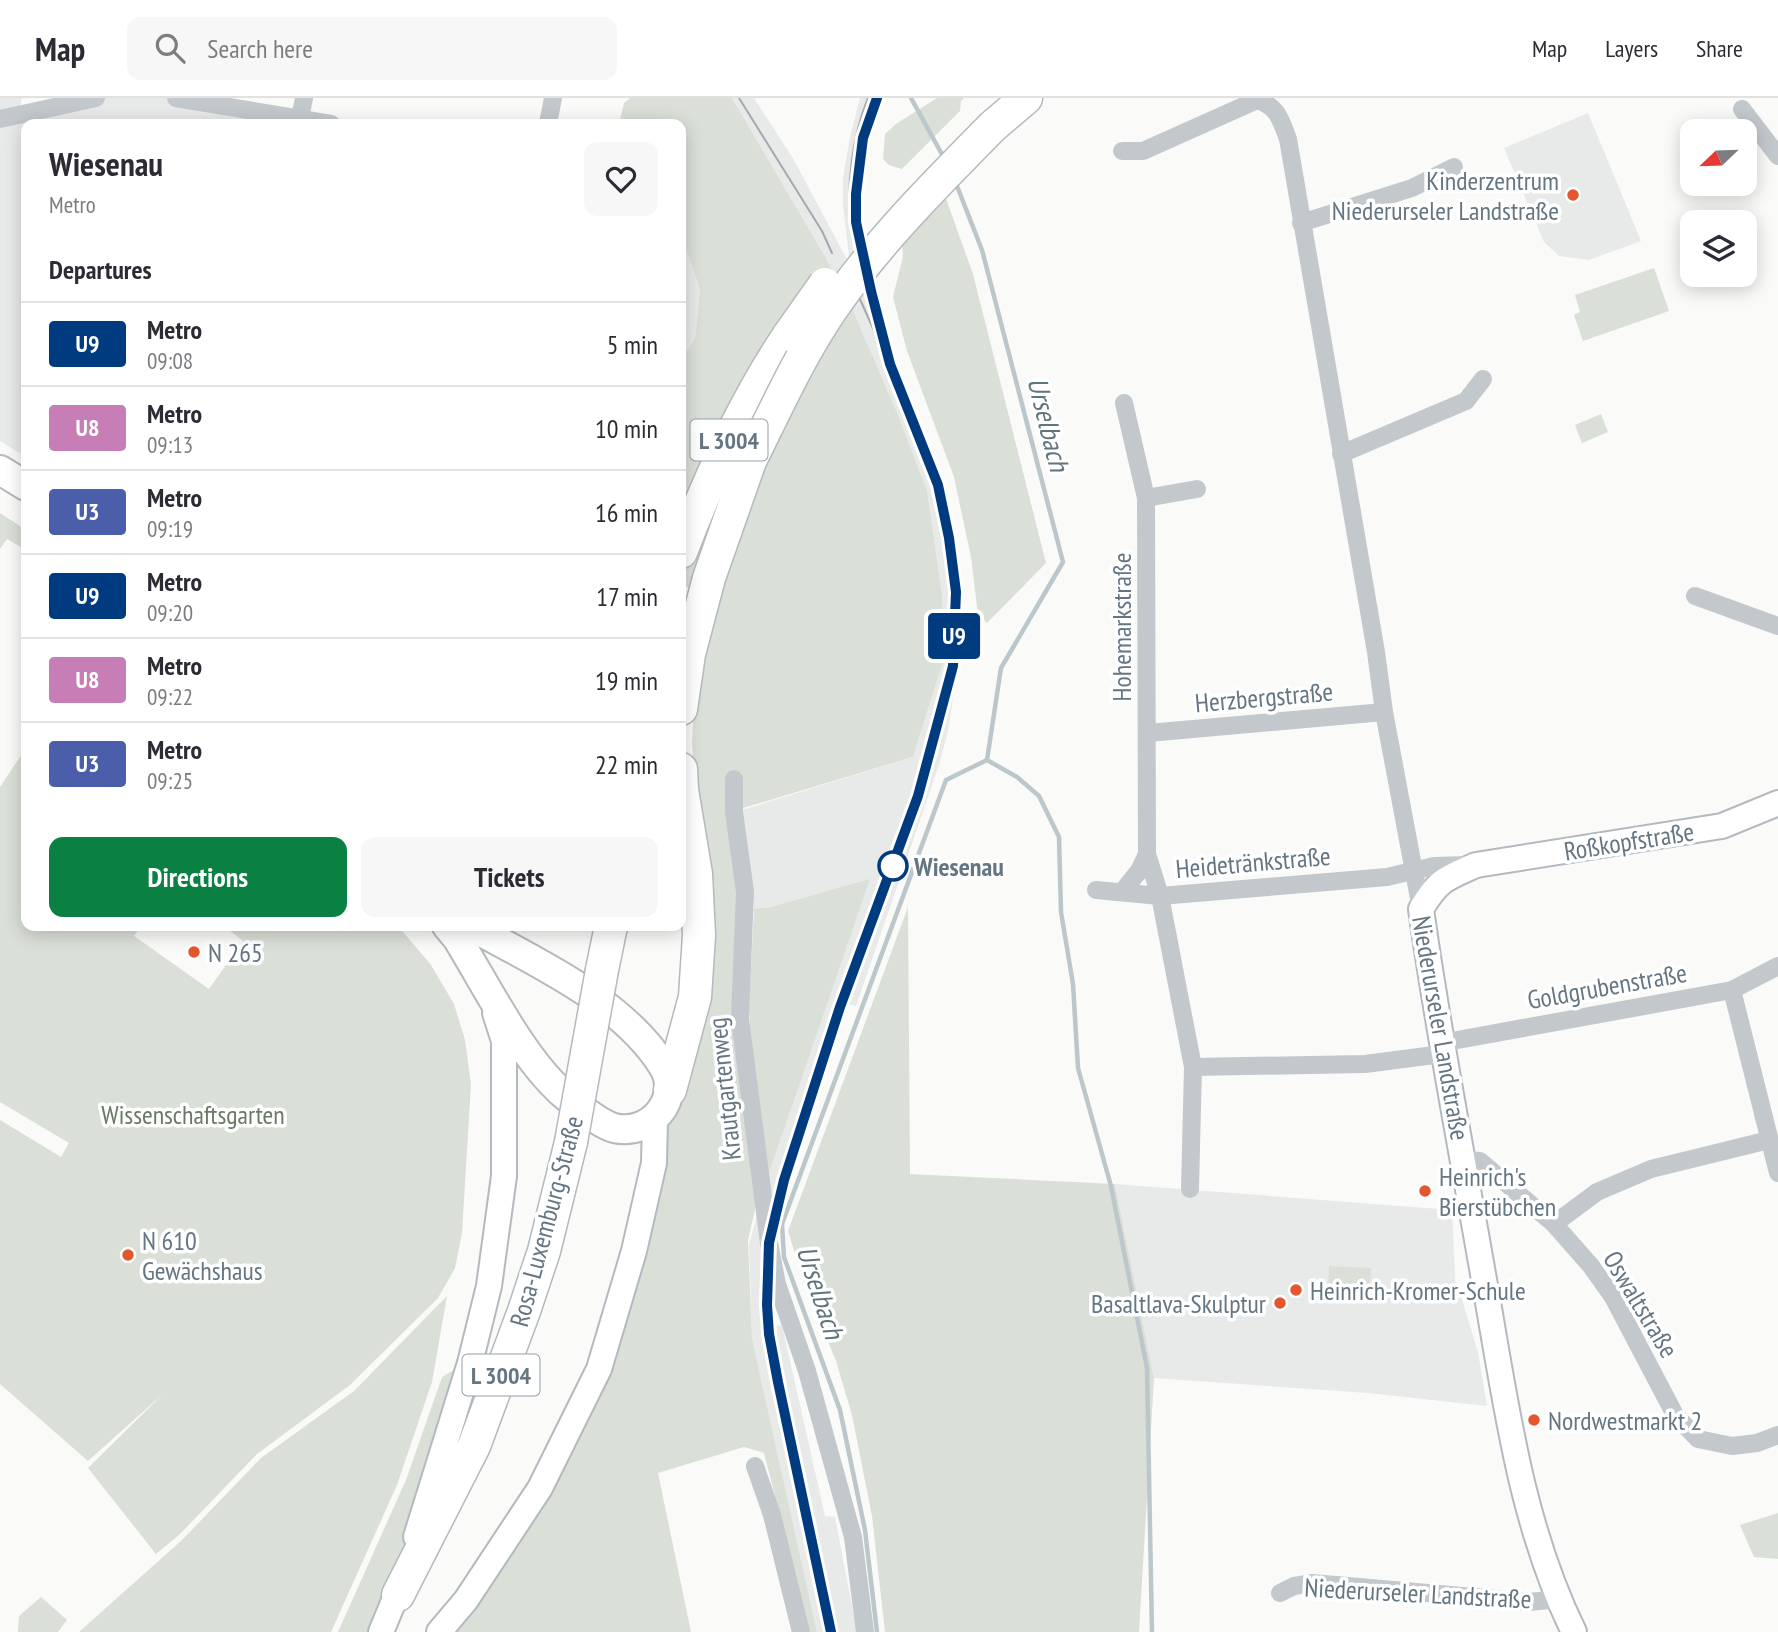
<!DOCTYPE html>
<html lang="en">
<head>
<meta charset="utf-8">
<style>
	:root { --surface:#fff; --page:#f7f7f7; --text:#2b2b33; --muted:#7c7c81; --line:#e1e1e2; --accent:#0b8043 }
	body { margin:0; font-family:"PT Sans Narrow",sans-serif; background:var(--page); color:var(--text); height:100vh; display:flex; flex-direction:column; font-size:26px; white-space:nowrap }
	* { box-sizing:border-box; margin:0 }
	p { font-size:23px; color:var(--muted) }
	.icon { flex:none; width:38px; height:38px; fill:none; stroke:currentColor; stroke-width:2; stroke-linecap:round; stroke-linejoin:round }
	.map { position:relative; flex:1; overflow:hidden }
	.drawer { position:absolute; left:21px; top:21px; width:665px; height:812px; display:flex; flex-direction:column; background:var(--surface); border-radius:14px; box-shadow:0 4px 18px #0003 }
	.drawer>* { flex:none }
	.badge { padding:0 14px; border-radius:5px; font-size:24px; line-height:46px }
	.needle { width:46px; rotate:247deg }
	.buttons { position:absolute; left:1680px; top:21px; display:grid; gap:14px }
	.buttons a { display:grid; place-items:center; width:77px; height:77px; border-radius:14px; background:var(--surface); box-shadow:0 4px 18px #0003; font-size:35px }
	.map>.badge { position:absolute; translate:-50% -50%; box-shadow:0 0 0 4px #fff }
	h2 { padding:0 28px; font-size:26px; line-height:63px }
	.round { display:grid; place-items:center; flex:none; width:74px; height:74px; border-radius:14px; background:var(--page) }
	.summary { display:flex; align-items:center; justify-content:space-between; height:119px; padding:0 28px }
	h1 { font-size:33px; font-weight:700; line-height:52px }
	.action { display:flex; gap:14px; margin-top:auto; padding:14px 28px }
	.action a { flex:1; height:80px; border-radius:14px; background:var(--accent); color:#fff; font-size:28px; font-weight:700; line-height:80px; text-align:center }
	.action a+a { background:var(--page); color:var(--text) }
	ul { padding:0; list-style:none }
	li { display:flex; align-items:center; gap:21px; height:84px; padding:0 28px; border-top:2px solid var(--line) }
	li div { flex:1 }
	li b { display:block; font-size:26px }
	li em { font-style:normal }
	li .badge { min-width:77px; font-weight:700; text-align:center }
	header { display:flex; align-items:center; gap:42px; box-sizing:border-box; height:98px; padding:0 35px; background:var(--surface); border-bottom:2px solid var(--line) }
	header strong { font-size:33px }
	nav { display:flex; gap:38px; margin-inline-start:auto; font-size:24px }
	.search { width:490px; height:63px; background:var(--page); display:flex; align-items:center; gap:18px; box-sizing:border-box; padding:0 24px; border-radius:14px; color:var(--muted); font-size:26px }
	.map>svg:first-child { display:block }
	.built { fill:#e8e9e9 }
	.green { fill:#dadfd7 }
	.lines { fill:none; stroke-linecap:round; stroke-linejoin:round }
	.stream { stroke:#bbc7cb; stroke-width:4.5 }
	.secondary-casing { stroke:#b3babf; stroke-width:28 }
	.primary-casing { stroke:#b5babe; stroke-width:32 }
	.highway-casing { stroke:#b4b9bd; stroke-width:35 }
	.street { stroke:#c3c8cc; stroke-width:18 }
	.secondary { stroke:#fff; stroke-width:24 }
	.primary { stroke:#fff; stroke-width:28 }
	.highway { stroke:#fff; stroke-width:32 }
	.tram { stroke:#a2aab0; stroke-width:2 }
	.highway-bridge-casing { stroke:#b4b9bd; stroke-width:35; stroke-linecap:butt }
	.highway-bridge { stroke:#fff; stroke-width:32 }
	.line-casing { stroke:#fff; stroke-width:16 }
	.line { stroke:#003b80; stroke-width:10 }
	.poi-dot { fill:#e4572e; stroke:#fff; stroke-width:2.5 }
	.stop-dot { fill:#fff; stroke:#003b80; stroke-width:3.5 }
	.labels { text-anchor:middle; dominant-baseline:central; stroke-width:7; stroke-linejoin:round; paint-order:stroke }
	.shield { fill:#fff; stroke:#939fa8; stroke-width:2 }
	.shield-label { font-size:24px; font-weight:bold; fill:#657683 }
	.poi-label { font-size:26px; fill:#657683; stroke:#fff; text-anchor:start }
	.street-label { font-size:26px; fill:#657683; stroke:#fff }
	.stop-label { font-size:26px; font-weight:bold; fill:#657683; stroke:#fff; text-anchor:start }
	.park-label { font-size:26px; fill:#687a64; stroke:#fff }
	.water-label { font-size:28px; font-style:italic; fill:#60757c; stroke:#fff }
</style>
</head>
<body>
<header>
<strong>Map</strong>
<div class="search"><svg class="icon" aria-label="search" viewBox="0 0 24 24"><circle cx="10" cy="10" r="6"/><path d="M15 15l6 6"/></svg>Search here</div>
<nav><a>Map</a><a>Layers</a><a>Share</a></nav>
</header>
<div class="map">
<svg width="1778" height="1534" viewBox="0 0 1778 1534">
	<rect width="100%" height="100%" fill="#fafaf8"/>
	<g class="built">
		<path d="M0 0H22L20 9 66 0H219L327 21 362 26H26V359L0 343Z"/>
		<path d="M732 0H754L794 62 850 167 843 108V79L850 39 860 0H882L869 38 864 71 862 112 867 152 875 192 891 247 943 386 954 439 961 492 958 568 948 633 939 667 856 908 848 906 786 1092 774 1145 772 1185 776 1228 782 1227 825 1418 835 1419 857 1534H817L752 1240 749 1146 768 1078 869 782 771 809 754 811 748 756 739 713 913 659 942 567V497L927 392 898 317 852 210 826 160Z"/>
		<path d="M1588 15 1641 143 1589 162 1559 158 1544 144 1504 50Z"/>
		<path d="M681 148 686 150 700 191 695 241 681 261Z"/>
		<path d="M1115 1086 1452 1112 1456 1198H1461L1478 1254 1487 1308 1368 1295 1154 1280Z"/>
	</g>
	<g class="green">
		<path d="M630 0H732L826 160 852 210 898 317 927 392 942 497V567L913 659 730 714 743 778 734 890 757 1103 748 1142 752 1240 817 1534H810L764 1355 744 1349 658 1375 691 1534H440L607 1271 662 1022 695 945 699 729 692 646 697 546 708 499 681 486V261L695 241 700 191 686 151 681 148V26H619L624 5Z"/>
		<path d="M937 0H964L961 3 960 13 902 71 889 67 883 61 885 36 896 26Z"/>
		<path d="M944 95 973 176 1046 465 987 525 978 517 971 459 954 379 907 253 893 199 903 159 902 144Z"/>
		<path d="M1654 170 1669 213 1583 243 1574 217 1580 214 1575 197Z"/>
		<path d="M1601 316 1608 334 1582 345 1575 327Z"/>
		<path d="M0 415 26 432V452L7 441 0 451Z"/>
		<path d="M26 650V828H141L134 838 209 891 243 843 224 828H398L431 867 454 906 465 942 471 986 462 1135 455 1170 438 1200 350 1287 257 1356 180 1436 156 1456 88 1370 164 1295 88 1363 0 1286V1022L61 1059 69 1045 0 1004V689Z"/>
		<path d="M870 781 768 1078 753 988 749 912 754 811 771 809Z"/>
		<path d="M908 809 910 1076 1115 1086 1154 1280 1139 1534H885L872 1418 852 1317 836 1263 806 1191 788 1133Z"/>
		<path d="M1329 1168 1371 1170 1370 1196 1328 1194Z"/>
		<path d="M447 1198 432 1284 397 1387 331 1534H79L182 1442 261 1360 354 1293Z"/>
		<path d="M464 1266 379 1534H338L406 1382 442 1279Z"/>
		<path d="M1778 1415V1461L1754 1459 1740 1427Z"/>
		<path d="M41 1499 67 1522 58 1534H18L19 1518Z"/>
	</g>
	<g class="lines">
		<g class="stream">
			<path d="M911 0 944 60"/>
			<path d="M955 83 982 152 1063 464 1001 570 987 662 1017 679 1039 698 1059 739 1061 814 1073 886 1078 970 1111 1088 1147 1270 1152 1534"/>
			<path d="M877 1534 865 1432 840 1312 784 1159 782 1126 946 682 987 662"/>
		</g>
		<defs>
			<g id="secondary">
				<path d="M416 1439 470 1265 489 1188 504 1078V943L495 915"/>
				<path d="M381 1534 403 1481"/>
				<path d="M439 1534 466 1502 540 1390 599 1271 634 1153 654 1065 655 1021"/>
				<path d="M1574 1534C1519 1422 1505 1297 1483 1176 1462 1055 1438 934 1421 811 1439 781 1445 781 1476 767L1722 728 1778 705"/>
			</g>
			<g id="primary">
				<path d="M0 372 26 388"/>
				<path d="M447 828 457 840C486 887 521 958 561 994 574 1005 599 1026 614 1030 650 1039 683 1000 663 968 625 907 546 869 485 836L474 828"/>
			</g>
			<g id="highway">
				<path d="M993 28 1026 0"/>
				<path d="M681 454C710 378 744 304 789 237"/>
				<path d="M681 611 689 556 709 480 750 363"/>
				<path d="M602 872 611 828"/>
				<path d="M670 992 695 899 699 837 696 776 682 692 681 671"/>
				<path d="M398 1497 474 1348 524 1213 544 1153 571 1044"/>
			</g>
		</defs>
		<use href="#secondary" class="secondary-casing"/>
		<use href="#primary" class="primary-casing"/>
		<use href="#highway" class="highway-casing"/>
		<g class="street">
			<path d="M176 0 331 26"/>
			<path d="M1742 11 1778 58"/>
			<path d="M300 20 304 0"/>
			<path d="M0 21 96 0"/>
			<path d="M548 26 553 0"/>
			<path d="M1122 53H1143L1257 2C1278 8 1281 23 1288 41L1376 554 1384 614 1421 811"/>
			<path d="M1301 125 1412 90 1454 69"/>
			<path d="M1124 305 1146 400 1147 756 1160 798 1193 969 1190 1091"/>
			<path d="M1341 356 1466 303 1483 281"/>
			<path d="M1146 400 1197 391"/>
			<path d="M1695 498 1778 528"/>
			<path d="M1148 635 1384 614"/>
			<path d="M734 681V714L745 794 740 921 769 1145 777 1186 807 1273 853 1439 865 1534"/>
			<path d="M1096 792 1160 798 1387 779 1434 768 1469 767"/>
			<path d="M1122 794 1139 773 1147 756"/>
			<path d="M1732 892 1778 1075"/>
			<path d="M1441 945 1732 892 1778 868"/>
			<path d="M1193 969 1365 966 1442 956"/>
			<path d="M1464 1062 1480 1063 1554 1126 1591 1168 1613 1199 1675 1317 1698 1341 1732 1348 1757 1345 1778 1337"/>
			<path d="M1554 1126 1597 1094 1651 1071 1769 1042"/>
			<path d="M755 1368 772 1417 801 1534"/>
			<path d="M1280 1495 1294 1488 1313 1485 1530 1504 1557 1501"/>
		</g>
		<use href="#secondary" class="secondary"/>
		<use href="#primary" class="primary"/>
		<use href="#highway" class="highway"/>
		<g class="tram">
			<path d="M739 0 822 133 832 155"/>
			<path d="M851 130C846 89 852 39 868 0"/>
			<path d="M869 184 879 225"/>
			<path d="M831 1534 778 1285 769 1236 767 1207 769 1145 784 1082 840 909 918 698 953 568 956 494 949 440 938 387 889 266 859 199"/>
		</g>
		<defs>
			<g id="highway-bridge">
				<path d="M789 237 825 186"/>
				<path d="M750 363C775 313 799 259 831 212 877 144 936 86 993 28"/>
				<path d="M571 1044 602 872"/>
			</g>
		</defs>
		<use href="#highway-bridge" class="highway-bridge-casing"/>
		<use href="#highway-bridge" class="highway-bridge"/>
	</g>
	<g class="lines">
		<defs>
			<path id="line" d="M831 1534 778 1284 769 1236 767 1207 769 1145 784 1082 840 909 918 698 953 568 956 494 949 440 938 387 890 266 871 193 856 124V96L863 40 877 0"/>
		</defs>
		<use href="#line" class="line-casing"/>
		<use href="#line" class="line"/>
	</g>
	<g class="poi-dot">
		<circle cx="1573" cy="97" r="7"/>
		<circle cx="194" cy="854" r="7"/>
		<circle cx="1425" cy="1093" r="7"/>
		<circle cx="128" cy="1157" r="7"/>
		<circle cx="1296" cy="1192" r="7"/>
		<circle cx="1280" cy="1205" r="7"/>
		<circle cx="1534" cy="1322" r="7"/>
	</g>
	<circle class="stop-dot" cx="893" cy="768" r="14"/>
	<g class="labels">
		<g class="shield">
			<rect x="690.5" y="321.5" width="77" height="41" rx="5"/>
			<rect x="462.5" y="1256.5" width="77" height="41" rx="5"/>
		</g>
		<g class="shield-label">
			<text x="729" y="342">L 3004</text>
			<text x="501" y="1277">L 3004</text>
		</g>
		<g class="poi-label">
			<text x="1559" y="82" text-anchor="end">Kinderzentrum<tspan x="1559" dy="30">Niederurseler Landstraße</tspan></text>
			<text x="208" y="854">N 265</text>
			<text x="1439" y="1078">Heinrich's<tspan x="1439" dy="30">Bierstübchen</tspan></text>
			<text x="142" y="1142">N 610<tspan x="142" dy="30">Gewächshaus</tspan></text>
			<text x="1310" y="1192">Heinrich-Kromer-Schule</text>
			<text x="1266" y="1205" text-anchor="end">Basaltlava-Skulptur</text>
			<text x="1548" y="1322">Nordwestmarkt 2</text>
		</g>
		<g class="street-label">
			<text transform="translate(1121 529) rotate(-90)">Hohemarkstraße</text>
			<text transform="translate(1264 599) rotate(-5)">Herzbergstraße</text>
			<text transform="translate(1629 743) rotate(-9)">Roßkopfstraße</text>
			<text transform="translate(1253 764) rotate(-5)">Heidetränkstraße</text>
			<text transform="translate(1607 888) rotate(-10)">Goldgrubenstraße</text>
			<text transform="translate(1441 930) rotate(80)">Niederurseler Landstraße</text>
			<text transform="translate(724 991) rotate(-96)">Krautgartenweg</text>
			<text transform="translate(546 1123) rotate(-75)">Rosa-Luxemburg-Straße</text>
			<text transform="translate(1641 1206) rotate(59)">Oswaltstraße</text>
			<text transform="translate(1418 1495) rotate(3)">Niederurseler Landstraße</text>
		</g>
		<g class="stop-label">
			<text x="914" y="768">Wiesenau</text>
		</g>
		<g class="park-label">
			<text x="193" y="1016">Wissenschaftsgarten</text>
		</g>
		<g class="water-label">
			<text transform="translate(1049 326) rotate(76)">Urselbach</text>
			<text transform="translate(821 1194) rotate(72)">Urselbach</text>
		</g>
	</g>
</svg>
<div class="buttons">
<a><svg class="needle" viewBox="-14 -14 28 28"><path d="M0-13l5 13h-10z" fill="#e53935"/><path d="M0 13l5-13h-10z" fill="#7c7c81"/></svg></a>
<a><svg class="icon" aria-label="layers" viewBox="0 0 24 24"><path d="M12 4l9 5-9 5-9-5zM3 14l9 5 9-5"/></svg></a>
</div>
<b class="badge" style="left:954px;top:538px;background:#003b80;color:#fff">U9</b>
<section class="drawer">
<div class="summary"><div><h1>Wiesenau</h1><p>Metro</p></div><a class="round"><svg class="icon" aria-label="heart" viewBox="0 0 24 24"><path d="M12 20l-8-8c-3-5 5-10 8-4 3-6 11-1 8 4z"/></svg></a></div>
<h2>Departures</h2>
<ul>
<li><span class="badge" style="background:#003b80;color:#fff">U9</span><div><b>Metro</b><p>09:08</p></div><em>5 min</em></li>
<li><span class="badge" style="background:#c77db5;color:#fff">U8</span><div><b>Metro</b><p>09:13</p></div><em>10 min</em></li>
<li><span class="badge" style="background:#4a5eaa;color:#fff">U3</span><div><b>Metro</b><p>09:19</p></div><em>16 min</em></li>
<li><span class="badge" style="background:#003b80;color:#fff">U9</span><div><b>Metro</b><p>09:20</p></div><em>17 min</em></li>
<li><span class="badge" style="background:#c77db5;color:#fff">U8</span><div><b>Metro</b><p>09:22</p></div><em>19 min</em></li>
<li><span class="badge" style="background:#4a5eaa;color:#fff">U3</span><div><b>Metro</b><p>09:25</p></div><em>22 min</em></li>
</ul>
<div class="action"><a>Directions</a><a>Tickets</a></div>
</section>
</div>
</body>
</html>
